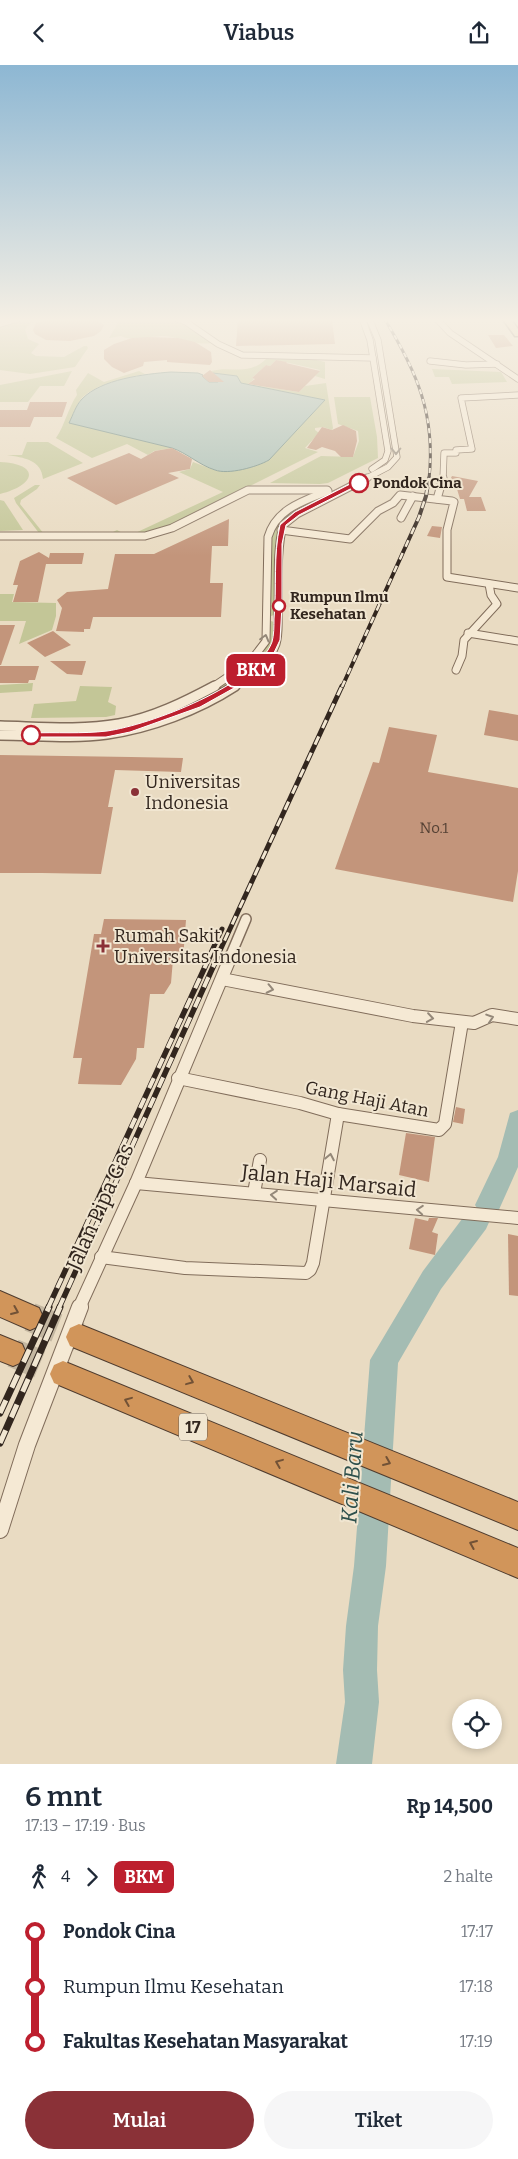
<!DOCTYPE html>
<html lang="id">
<head>
<meta charset="utf-8">
<style>
	:root { --surface:#fff; --page:#f6f6f7; --text:#1f2937; --muted:#747a83; --accent:#8a3137 }
	body { margin:0; font-family:Bitter,serif; background:var(--page); color:var(--text); height:100vh; display:flex; flex-direction:column; font-size:19px; white-space:nowrap }
	* { box-sizing:border-box; margin:0 }
	p { font-size:16px; color:var(--muted) }
	.icon { flex:none; width:28px; height:28px; fill:none; stroke:currentColor; stroke-width:2; stroke-linecap:round; stroke-linejoin:round }
	.map { position:relative; height:1699px; overflow:hidden }
	.side { display:flex; flex-direction:column; background:var(--surface); flex:1 }
	.side>* { flex:none }
	.badge { padding:0 10px; border-radius:8px; font-size:18px; line-height:32px }
	.fabs { position:absolute; left:452px; top:1634px; display:grid; gap:10px }
	.fabs a { display:grid; place-items:center; width:50px; height:50px; border-radius:50%; background:var(--surface); box-shadow:0 2px 8px #0003; font-size:25px }
	.map>.badge { position:absolute; translate:-50% -50%; box-shadow:0 0 0 2px #fff }
	.legs { display:flex; align-items:center; gap:8px; height:55px; padding:0 25px; font-size:16px }
	.legs p { margin-inline-start:auto }
	.summary { display:flex; align-items:center; justify-content:space-between; height:85px; padding:0 25px }
	h1 { font-size:28px; font-weight:600; line-height:38px }
	.cta { display:flex; gap:10px; margin-top:auto; padding:10px 25px }
	.cta a { flex:1; height:58px; border-radius:30px; background:var(--accent); color:#fff; font-size:20px; font-weight:600; line-height:58px; text-align:center }
	.cta a+a { background:var(--page); color:var(--text) }
	ul { padding:0 25px; list-style:none }
	li { display:flex; align-items:center; gap:18px; height:55px; font-size:19px }
	li i { display:grid; place-items:center; width:8px; height:100%; margin:0 6px; background:currentColor }
	li i::after { content:''; width:12px; height:12px; margin:-6px; border:4px solid; border-radius:50%; background:var(--surface) }
	li p { margin-inline-start:auto }
	li:first-child i { background:linear-gradient(#0000 50%,currentColor 0) }
	li:last-child i { background:linear-gradient(currentColor 50%,#0000 0) }
	header { display:flex; justify-content:space-between; align-items:center; height:65px; padding:0 25px; background:var(--surface); font-size:22px; font-weight:600 }
	.map>svg:first-child { display:block }
	.green { fill:#c3c697 }
	.water { fill:#a4bcb3; stroke:#6c8980 }
	.lines { fill:none; stroke-linecap:round; stroke-linejoin:round }
	.river { fill:#a4bcb3; fill-rule:evenodd }
	.building { fill:#c3957b }
	.highway-tunnel { stroke:#c4b7a1; stroke-width:29; stroke-dasharray:29 14; stroke-linecap:butt }
	.street-far4-casing { stroke:#816d5b; stroke-width:7 }
	.street-far3-casing { stroke:#816d5b; stroke-width:9 }
	.street-far2-casing { stroke:#816d5b; stroke-width:12 }
	.street-far1-casing { stroke:#816d5b; stroke-width:14 }
	.street-casing { stroke:#816d5b; stroke-width:18 }
	.primary-casing { stroke:#4f3c2f; stroke-width:3 }
	.highway-casing { stroke:#4f3c2f; stroke-width:2 }
	.street-far4 { stroke:#f5e9d4; stroke-width:5.5 }
	.street-far3 { stroke:#f5e9d4; stroke-width:7 }
	.street-far2 { stroke:#f5e9d4; stroke-width:9 }
	.street-far1 { stroke:#f5e9d4; stroke-width:12 }
	.street { stroke:#f5e9d4; stroke-width:16 }
	.primary { fill:#e9cd9d; fill-rule:evenodd }
	.highway { fill:#d1955a; fill-rule:evenodd }
	.rail-far4-casing { stroke:#32261e; stroke-width:3 }
	.rail-far3-casing { stroke:#32261e; stroke-width:4 }
	.rail-far2-casing { stroke:#32261e; stroke-width:5 }
	.rail-far1-casing { stroke:#32261e; stroke-width:5.5 }
	.rail-casing { stroke:#32261e; stroke-width:7 }
	.rail-far4 { stroke:#f1e6d1; stroke-width:2; stroke-dasharray:5; stroke-linecap:butt }
	.rail-far3 { stroke:#f1e6d1; stroke-width:2.5; stroke-dasharray:7; stroke-linecap:butt }
	.rail-far2 { stroke:#f1e6d1; stroke-width:3; stroke-dasharray:9; stroke-linecap:butt }
	.rail-far1 { stroke:#f1e6d1; stroke-width:4; stroke-dasharray:11; stroke-linecap:butt }
	.rail { stroke:#f1e6d1; stroke-width:5; stroke-dasharray:14; stroke-linecap:butt }
	.oneway { stroke:#948879 }
	.oneway2 { stroke:#725236 }
	.line-1 { fill:#bd1f2e; stroke:#fff }
	.stop-1-dot { fill:#fff; stroke:#bd1f2e; stroke-width:2.5 }
	.poi-dot { fill:#8a3137; stroke:#f1e6d1; stroke-width:2 }
	.labels { text-anchor:middle; dominant-baseline:central; stroke-width:4; stroke-linejoin:round; paint-order:stroke }
	.far-stop-label { font-size:15px; font-weight:bold; fill:#32261e; stroke:#f1e6d1; text-anchor:start }
	.number-label { font-size:15px; fill:#564235 }
	.shield { fill:#f1e6d1; stroke:#6b6054; stroke-width:1 }
	.shield-label { font-size:16px; font-weight:bold; fill:#32261e }
	.poi-label { font-size:18px; fill:#32261e; stroke:#f1e6d1; text-anchor:start }
	.street-label { font-size:18px; fill:#32261e; stroke:#f1e6d1 }
	.near-street-label { font-size:21px; fill:#32261e; stroke:#f1e6d1 }
	.near-water-label { font-size:22px; font-style:italic; fill:#2e504c; stroke:#f1e6d1 }
</style>
</head>
<body>
<header><svg class="icon" aria-label="back" viewBox="0 0 24 24"><path d="M15 5l-7 7 7 7"/></svg>Viabus<svg class="icon" aria-label="share" viewBox="0 0 24 24"><path d="M12 15V3M7 8l5-5 5 5M5 13v7h14v-7"/></svg></header>
<div class="map">
<svg width="518" height="1699" viewBox="0 0 518 1699">
	<rect width="100%" height="100%" fill="#e9dbc2"/>
	<g class="green">
		<path d="M30 253H41L32 257 25 264 28 274 39 279 31 288 36 291 64 292 84 281H87L88 283 75 302 30 309 0 305V262Z"/>
		<path d="M121 253 169 254 191 263 211 278C196 281 180 272 164 271 151 271 131 277 121 271L109 273Z"/>
		<path d="M266 294 316 295 325 297V314L315 311 320 305 276 295 270 301 266 300 252 313 254 314 248 319 299 327 305 321 326 318 333 363 332 365 323 362 315 363V365L319 368 318 369 305 383 318 387 170 461C131 478 85 470 44 469L39 468 16 438 14 433 35 420H40L37 424 21 435 20 439 44 469H109L117 465 126 470H131L223 427 179 407 190 404 193 397 217 406 250 403 269 395 325 335 240 318 237 311 213 308 211 306C232 300 247 312 266 294Z"/>
		<path d="M432 304 501 307 507 317 452 319 449 312H435Z"/>
		<path d="M72 306 64 321H40L28 337H0V320Z"/>
		<path d="M139 306 145 309C124 314 97 318 82 333 76 340 73 350 69 358L172 383 154 386 148 390 127 379 92 393 56 373C65 360 68 343 77 330L76 325 88 308 104 317Z"/>
		<path d="M334 332H370L377 372 378 393 328 418 320 419 270 418 321 391 353 392 359 376 358 366 338 359Z"/>
		<path d="M27 377H48L83 398 43 414C41 394 24 393 7 390H22Z"/>
		<path d="M0 397C41 399 36 420 0 429Z"/>
		<path d="M333 427 335 429C323 435 291 446 283 455 271 467 275 532 274 550L271 551V477L273 465 281 453Z"/>
		<path d="M0 435 4 436 23 465 0 466Z"/>
		<path d="M0 529H14L12 537 56 538V551L52 565 19 579 26 556H0Z"/>
		<path d="M271 556 274 557C275 567 275 578 269 586 251 615 198 640 166 650 142 657 116 660 91 665L209 628C227 618 261 600 267 579 269 571 268 563 271 556Z"/>
		<path d="M33 618 32 626 0 628V620Z"/>
		<path d="M80 621 112 622 108 637 116 641 115 650 106 652 31 653 34 639 76 636Z"/>
	</g>
	<path class="water" d="M171 307 198 308 203 310 202 311 209 317H218L213 308 237 311 241 318 325 335 269 395C257 402 228 410 215 405 199 400 187 388 172 383L69 358C73 350 76 340 82 334 101 314 145 309 171 307Z"/>
	<g class="lines">
		<path class="river" d="M518 1045V1102L497 1149 488 1152 490 1155 486 1164 441 1224 398 1298 386 1501 378 1561 377 1605 379 1637 372 1699H336L345 1637 343 1605 346 1561 354 1501 370 1295 423 1206 468 1146 477 1143 475 1140 498 1092 510 1048Z"/>
	</g>
	<g class="building">
		<path d="M52 253H93L104 260 101 266 94 271 70 276 46 275 35 269 33 265 36 258Z"/>
		<path d="M238 253H308V255H332L335 279 236 281Z"/>
		<path d="M488 270H504L513 281 496 283Z"/>
		<path d="M148 272 178 273 195 277 211 287 212 297 210 300 167 297V295L144 297 143 301 124 308 112 302 104 294V285L114 279 132 273Z"/>
		<path d="M276 295 287 297 286 298 320 306 299 327 248 319 255 314 252 313 266 300 270 301Z"/>
		<path d="M210 305 224 317H209L202 311Z"/>
		<path d="M30 337H67L62 352H34L30 362H0V345H27Z"/>
		<path d="M343 360 356 366 357 376 353 392H341L335 386 322 382 316 385 307 383 322 362 332 365Z"/>
		<path d="M172 383 192 394 190 404 168 408 179 413 116 440 67 413 129 388 141 394 155 386Z"/>
		<path d="M452 411 478 416 469 432H481L486 446H467L464 434H460L457 424 446 422Z"/>
		<path d="M229 454 228 481H212L210 518H223L221 552H93L90 564H84V567L56 566 62 543 57 535 67 527 108 524 115 489H154Z"/>
		<path d="M432 461 442 462 440 473 427 471Z"/>
		<path d="M39 487 49 493 50 488H84L82 499H46L38 537H13L18 520H13L20 496Z"/>
		<path d="M0 560H15L1 600H0Z"/>
		<path d="M53 566 71 580 45 592 27 578Z"/>
		<path d="M50 596H86L82 610 67 609Z"/>
		<path d="M0 601H39L35 615H29L28 618H0Z"/>
		<path d="M489 645 518 650V676L484 670Z"/>
		<path d="M389 662 437 670 428 707 518 723V806L513 837 335 804 373 697 379 698Z"/>
		<path d="M0 690 131 692 183 693 181 707 115 705 108 742H113L101 809 42 808H0Z"/>
		<path d="M104 854 186 855 183 894H173L171 918 164 929H150L144 983H137L136 994 121 1020 78 1019 82 993H73L94 869H101Z"/>
		<path d="M456 1042 465 1044 463 1059 453 1057Z"/>
		<path d="M406 1068 435 1072 429 1117 399 1110Z"/>
		<path d="M415 1153 428 1156 429 1153H438L432 1167 438 1169 435 1190 409 1184Z"/>
		<path d="M508 1169 518 1171V1231L509 1230Z"/>
	</g>
	<g class="lines">
		<g class="highway-tunnel">
			<path d="M30 1252 79 1272"/>
			<path d="M13 1288 63 1309"/>
		</g>
		<defs>
			<g id="street-far4">
				<path d="M174 253 186 257 218 279 242 290 373 293"/>
				<path d="M362 253 370 275 388 386 385 395 372 404"/>
				<path d="M436 253 450 268 518 314"/>
				<path d="M0 259 20 253"/>
				<path d="M430 296 466 300 497 299"/>
				<path d="M365 414 388 402 397 392 378 275 369 253"/>
				<path d="M443 414 444 388H456V385L472 384 461 333 518 330"/>
			</g>
			<g id="street-far3">
				<path d="M437 434 443 413"/>
				<path d="M401 453 413 431"/>
				<path d="M281 465 350 474 378 446 393 438 400 430 452 436 454 437 447 465V512L518 523"/>
				<path d="M0 471H145L172 463 248 425H327"/>
				<path d="M468 568 518 576"/>
				<path d="M456 605 462 591 464 575 497 539 491 530 489 519"/>
				<path d="M213 622 250 597 266 576 268 472C276 444 303 436 328 426"/>
				<path d="M233 622C249 611 269 599 276 579 279 570 278 558 278 548 279 519 276 489 283 460L297 449 367 413"/>
			</g>
			<g id="street-far2">
				<path d="M0 661C40 662 80 666 119 659 153 653 185 637 215 621"/>
				<path d="M0 670C35 670 72 674 107 669 150 663 198 645 235 621"/>
				<path d="M230 892 246 854"/>
			</g>
			<g id="street-far1">
				<path d="M222 914 413 951 474 958 492 950 518 954"/>
				<path d="M178 1013 300 1038 338 1049 439 1065 445 1059 462 957"/>
				<path d="M136 1118 518 1153"/>
				<path d="M254 1128 260 1095"/>
				<path d="M101 1192 185 1203 306 1208 310 1205 313 1198 338 1049"/>
				<path d="M79 1243 136 1118 231 891"/>
			</g>
			<path id="street" d="M0 1465 27 1380 80 1242"/>
			<path id="primary" d="M502 253H510L518 264V271H515Z"/>
			<g id="highway">
				<path d="M0 1226 39 1243 43 1252 39 1261 30 1265 0 1252Z"/>
				<path d="M79 1259 518 1437V1465L70 1281 66 1272 70 1263Z"/>
				<path d="M0 1270 22 1279 26 1288 22 1297 13 1301 0 1296Z"/>
				<path d="M63 1296 518 1483V1513L54 1318 50 1309 54 1300Z"/>
			</g>
		</defs>
		<use href="#street-far4" class="street-far4-casing"/>
		<use href="#street-far3" class="street-far3-casing"/>
		<use href="#street-far2" class="street-far2-casing"/>
		<use href="#street-far1" class="street-far1-casing"/>
		<use href="#street" class="street-casing"/>
		<use href="#primary" class="primary-casing"/>
		<use href="#highway" class="highway-casing"/>
		<use href="#street-far4" class="street-far4"/>
		<use href="#street-far3" class="street-far3"/>
		<use href="#street-far2" class="street-far2"/>
		<use href="#street-far1" class="street-far1"/>
		<use href="#street" class="street"/>
		<use href="#primary" class="primary"/>
		<use href="#highway" class="highway"/>
		<defs>
			<path id="rail-far4" d="M384 253C417 307 436 350 429 414"/>
			<path id="rail-far3" d="M342 622 419 452 426 431 429 413"/>
			<g id="rail-far2">
				<path d="M209 892 222 864"/>
				<path d="M217 892 342 621"/>
			</g>
			<g id="rail-far1">
				<path d="M48 1243 210 891"/>
				<path d="M59 1243 218 891"/>
			</g>
			<g id="rail">
				<path d="M0 1348 49 1242"/>
				<path d="M0 1378 60 1242"/>
			</g>
		</defs>
		<use href="#rail-far4" class="rail-far4-casing"/>
		<use href="#rail-far3" class="rail-far3-casing"/>
		<use href="#rail-far2" class="rail-far2-casing"/>
		<use href="#rail-far1" class="rail-far1-casing"/>
		<use href="#rail" class="rail-casing"/>
		<use href="#rail-far4" class="rail-far4"/>
		<use href="#rail-far3" class="rail-far3"/>
		<use href="#rail-far2" class="rail-far2"/>
		<use href="#rail-far1" class="rail-far1"/>
		<use href="#rail" class="rail"/>
	</g>
	<defs><path id="oneway-chevron" d="M-2-3.5L2.5 0L-2 3.5" fill="none" stroke-width="1.6" stroke-linecap="round" stroke-linejoin="round" transform="scale(1.25)"/></defs>
	<g class="oneway">
		<use href="#oneway-chevron" transform="translate(396 386) rotate(90)"/>
		<use href="#oneway-chevron" transform="translate(265 573) rotate(-75)"/>
		<use href="#oneway-chevron" transform="translate(270 924) rotate(12)"/>
		<use href="#oneway-chevron" transform="translate(430 953) rotate(8)"/>
		<use href="#oneway-chevron" transform="translate(490 953) rotate(-18)"/>
		<use href="#oneway-chevron" transform="translate(330 1092) rotate(-79)"/>
		<use href="#oneway-chevron" transform="translate(274 1130) rotate(-175)"/>
		<use href="#oneway-chevron" transform="translate(420 1145) rotate(-176)"/>
	</g>
	<g class="oneway2">
		<use href="#oneway-chevron" transform="translate(15 1246) rotate(23)"/>
		<use href="#oneway-chevron" transform="translate(190 1316) rotate(22)"/>
		<use href="#oneway-chevron" transform="translate(128 1336) rotate(-158)"/>
		<use href="#oneway-chevron" transform="translate(387 1397) rotate(23)"/>
		<use href="#oneway-chevron" transform="translate(279 1398) rotate(-158)"/>
		<use href="#oneway-chevron" transform="translate(473 1479) rotate(-157)"/>
	</g>
	<linearGradient id="sky" x2="0" y2="1"><stop stop-color="#8db7d3"/><stop offset="0.52" stop-color="#f5efe4"/><stop offset="1" stop-color="#f5efe4" stop-opacity="0"/></linearGradient>
	<rect width="518" height="491" fill="url(#sky)"/>
	<path class="line-1" d="M356 416 362 418 299 450 286 460 282 479V541L280 575 271 594 252 613 200 642 130 667 106 672H28L27 670 31 668C56 667 82 669 107 666 150 660 256 620 272 577 274 570 274 561 274 554 277 522 273 491 280 460L295 447Z"/>
	<g class="stop-1-dot">
		<circle cx="359" cy="418" r="9"/>
		<circle cx="279" cy="541" r="6"/>
		<circle cx="31" cy="670" r="9"/>
	</g>
	<g class="poi-dot">
		<circle cx="135" cy="727" r="5"/>
		<path d="M100.5 873.5h5v5h5v5h-5v5h-5v-5h-5v-5h5z"/>
	</g>
	<g class="labels">
		<g class="far-stop-label">
			<text x="373" y="418">Pondok Cina</text>
			<text x="290" y="532">Rumpun Ilmu<tspan x="290" dy="17">Kesehatan</tspan></text>
		</g>
		<g class="number-label">
			<text x="434" y="763">No.1</text>
		</g>
		<rect class="shield" x="179" y="1348.5" width="28" height="27" rx="4"/>
		<g class="shield-label">
			<text x="193" y="1362">17</text>
		</g>
		<g class="poi-label">
			<text x="145" y="717">Universitas<tspan x="145" dy="21">Indonesia</tspan></text>
			<text x="114" y="871">Rumah Sakit<tspan x="114" dy="21">Universitas Indonesia</tspan></text>
		</g>
		<g class="street-label">
			<text transform="translate(367 1034) rotate(11)">Gang Haji Atan</text>
		</g>
		<g class="near-street-label">
			<text transform="translate(329 1116) rotate(6)">Jalan Haji Marsaid</text>
			<text transform="translate(100 1142) rotate(-66)">Jalan Pipa Gas</text>
		</g>
		<g class="near-water-label">
			<text transform="translate(352 1412) rotate(-86)">Kali Baru</text>
		</g>
	</g>
</svg>
<div class="fabs">
<a><svg class="icon" aria-label="locate" viewBox="0 0 24 24"><circle cx="12" cy="12" r="6"/><path d="M12 2v4M12 18v4M2 12h4M18 12h4"/></svg></a>
</div>
<b class="badge" style="left:256px;top:605px;background:#bd1f2e;color:#fff">BKM</b>
</div>
<section class="side">
<div class="summary"><div><h1>6 mnt</h1><p>17:13 – 17:19 · Bus</p></div><b>Rp 14,500</b></div>
<div class="legs"><svg class="icon" aria-label="walk" viewBox="0 0 24 24"><circle cx="13" cy="4" r="2"/><path d="M13 8l-2 6 4 7M11 14l-3 7M7 12l3-4h3l4 4"/></svg>4<svg class="icon" aria-label="forward" viewBox="0 0 24 24"><path d="M9 5l7 7-7 7"/></svg><b class="badge" style="background:#bd1f2e;color:#fff">BKM</b><p>2 halte</p></div>
<ul>
<li><i style="color:#bd1f2e"></i><b>Pondok Cina</b><p>17:17</p></li>
<li><i style="color:#bd1f2e"></i><span>Rumpun Ilmu Kesehatan</span><p>17:18</p></li>
<li><i style="color:#bd1f2e"></i><b>Fakultas Kesehatan Masyarakat</b><p>17:19</p></li>
</ul>
<div class="cta"><a>Mulai</a><a>Tiket</a></div>
</section>
</body>
</html>
